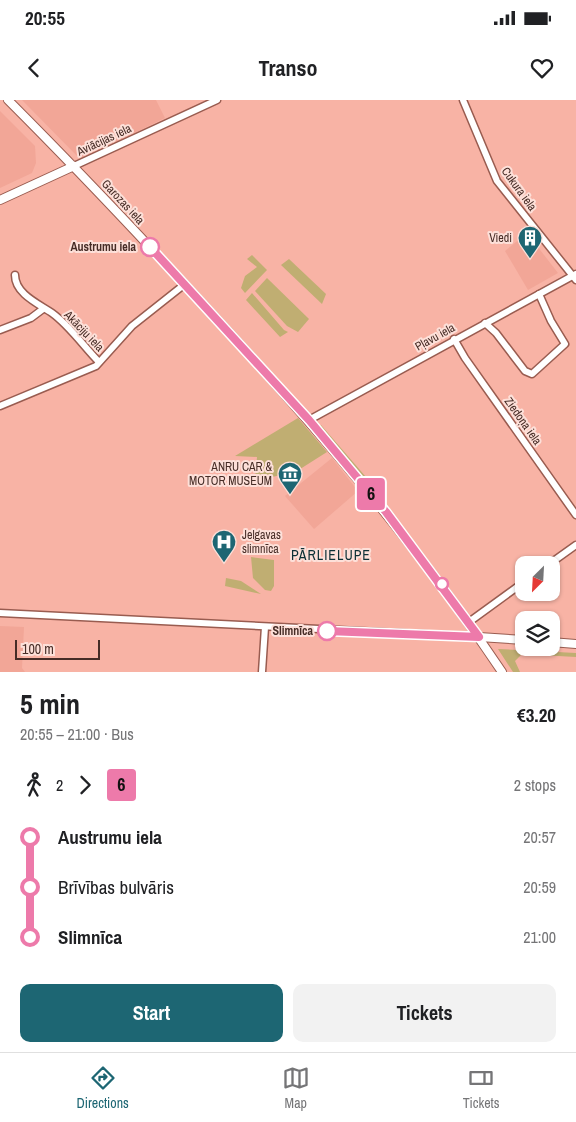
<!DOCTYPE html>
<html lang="en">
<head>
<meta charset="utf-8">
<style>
	:root { --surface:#fff; --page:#f2f2f2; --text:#202124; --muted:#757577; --line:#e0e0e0; --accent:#1d6673 }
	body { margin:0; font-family:"Archivo Narrow",sans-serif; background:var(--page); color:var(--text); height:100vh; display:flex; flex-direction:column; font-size:19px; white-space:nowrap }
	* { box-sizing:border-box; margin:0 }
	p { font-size:16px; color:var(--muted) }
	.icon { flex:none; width:28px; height:28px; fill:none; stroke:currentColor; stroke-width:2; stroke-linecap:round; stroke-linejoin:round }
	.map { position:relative; height:572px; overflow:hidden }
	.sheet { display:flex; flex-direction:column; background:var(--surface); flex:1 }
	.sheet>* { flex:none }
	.badge { padding:0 10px; border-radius:4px; font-size:18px; line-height:32px }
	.needle { width:32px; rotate:204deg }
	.fabs { position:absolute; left:515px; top:456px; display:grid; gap:10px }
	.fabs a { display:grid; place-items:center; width:45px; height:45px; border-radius:10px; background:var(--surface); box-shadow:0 1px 4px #0004; font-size:25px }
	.scale { position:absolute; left:15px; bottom:12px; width:85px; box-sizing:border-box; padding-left:5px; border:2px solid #462c26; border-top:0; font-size:14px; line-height:18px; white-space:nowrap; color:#462c26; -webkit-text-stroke:4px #fde0d9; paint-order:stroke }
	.map>.badge { position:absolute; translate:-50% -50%; box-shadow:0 0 0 2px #fff }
	.legs { display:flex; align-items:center; gap:8px; height:55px; padding:0 20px; font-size:16px }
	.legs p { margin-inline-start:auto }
	.head { display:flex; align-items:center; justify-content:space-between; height:85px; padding:0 20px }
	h1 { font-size:28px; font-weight:700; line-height:38px }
	.cta { display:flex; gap:10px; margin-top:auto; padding:10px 20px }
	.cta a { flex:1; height:58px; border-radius:10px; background:var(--accent); color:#fff; font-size:20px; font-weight:700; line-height:58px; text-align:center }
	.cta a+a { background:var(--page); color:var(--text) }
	ul { padding:0 20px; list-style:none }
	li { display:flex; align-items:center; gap:18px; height:50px; font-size:19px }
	li i { display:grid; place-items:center; width:8px; height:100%; margin:0 6px; background:currentColor }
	li i::after { content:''; width:12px; height:12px; margin:-6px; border:4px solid; border-radius:50%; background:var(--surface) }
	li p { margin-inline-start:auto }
	li:first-child i { background:linear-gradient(#0000 50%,currentColor 0) }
	li:last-child i { background:linear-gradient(currentColor 50%,#0000 0) }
	.status { display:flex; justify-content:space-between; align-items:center; height:35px; padding:0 25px; background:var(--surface); direction:ltr }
	.status svg { height:14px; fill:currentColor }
	header { display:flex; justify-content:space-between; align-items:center; height:65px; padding:0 20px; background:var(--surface); font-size:22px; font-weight:700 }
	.tabs { display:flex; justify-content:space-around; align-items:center; height:70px; border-top:1px solid var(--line); background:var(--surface); font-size:14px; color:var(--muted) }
	.tabs a { display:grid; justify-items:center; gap:2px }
	.tabs .current { color:var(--accent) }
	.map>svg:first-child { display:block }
	.built { fill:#f2a697 }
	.green { fill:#c0ae72 }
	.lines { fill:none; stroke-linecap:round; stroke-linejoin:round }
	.minor-casing { stroke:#995c50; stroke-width:9 }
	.major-casing { stroke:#995c50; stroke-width:10 }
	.minor { stroke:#fff; stroke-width:6 }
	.major { stroke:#fff; stroke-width:8 }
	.line-1-casing { stroke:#fff; stroke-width:11 }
	.line-1 { stroke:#ed7aaa; stroke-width:8 }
	.stop-1-dot { fill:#fff; stroke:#ed7aaa; stroke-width:2.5 }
	.labels { text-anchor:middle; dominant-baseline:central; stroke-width:4; stroke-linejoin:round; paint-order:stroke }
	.street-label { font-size:12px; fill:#462c26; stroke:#fde0d9 }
	.poi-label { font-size:12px; fill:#462c26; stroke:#fde0d9; text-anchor:end }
	.stop-label { font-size:12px; font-weight:bold; fill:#462c26; stroke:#fde0d9; text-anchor:end }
	.neighbourhood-label { font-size:14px; letter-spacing:1px; fill:#0e3036; stroke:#fde0d9 }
</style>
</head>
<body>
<div class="status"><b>20:55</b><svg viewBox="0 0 49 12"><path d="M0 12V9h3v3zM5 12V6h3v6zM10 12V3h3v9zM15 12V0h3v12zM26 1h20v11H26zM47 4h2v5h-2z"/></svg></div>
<header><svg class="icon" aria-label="back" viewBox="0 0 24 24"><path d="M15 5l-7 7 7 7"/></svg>Transo<svg class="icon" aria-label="heart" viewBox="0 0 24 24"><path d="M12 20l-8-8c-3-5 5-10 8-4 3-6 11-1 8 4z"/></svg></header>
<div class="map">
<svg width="576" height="572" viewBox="0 0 576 572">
	<rect width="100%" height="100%" fill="#f8b3a5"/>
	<g class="built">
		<path d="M22 0H156L165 18 80 59Z"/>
		<path d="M0 11 35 46 36 63 32 73 0 88Z"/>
		<path d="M527 133 558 173 528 190 505 151Z"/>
		<path d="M332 358 358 391 314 429 285 396Z"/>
		<path d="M0 526 24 527 22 568 25 572H0Z"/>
	</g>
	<g class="green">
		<path d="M252 155 267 170 245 193 241 188 245 176 257 167 247 159Z"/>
		<path d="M289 159 326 194 322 204 281 165Z"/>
		<path d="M267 178 309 219 298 232 287 226 255 191Z"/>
		<path d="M252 193 284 230 288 232 280 237 246 200Z"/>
		<path d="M298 318 327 352 297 371 260 380 255 379 257 357 235 356Z"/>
		<path d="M321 325 366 377 364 379 319 326Z"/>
		<path d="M251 457 274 460V486L271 491 265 490 253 478Z"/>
		<path d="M226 478 241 481 261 494 225 486Z"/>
		<path d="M498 549 576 553V557L522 554 515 561 520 572H513Z"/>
	</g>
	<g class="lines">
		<defs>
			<g id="minor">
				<path d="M463 0 497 81 576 180"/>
				<path d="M74 66 217 0"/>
				<path d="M15 175C15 194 39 204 52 213 70 226 84 247 99 262"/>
				<path d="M485 223 496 233 525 271 532 274 565 244 551 221 539 194"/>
				<path d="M0 230 31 218 43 209"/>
				<path d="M454 239 465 258 576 415"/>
				<path d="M0 306 96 266 132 226 185 184"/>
				<path d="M309 320 576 174"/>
				<path d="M548 465 576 445"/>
				<path d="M0 513 479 537"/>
				<path d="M469 522 524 482"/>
				<path d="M262 572 265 527"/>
			</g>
			<g id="major">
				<path d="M8 0C77 69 144 140 210 212 316 326 416 443 502 572"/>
				<path d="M0 100 74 66"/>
				<path d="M479 537 524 540"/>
				<path d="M551 542 576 544"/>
			</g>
		</defs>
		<use href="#minor" class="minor-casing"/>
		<use href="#major" class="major-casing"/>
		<use href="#minor" class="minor"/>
		<use href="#major" class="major"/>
	</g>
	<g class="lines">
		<defs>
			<path id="line-1" d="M150 147 309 320 386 412 479 537 327 531"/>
		</defs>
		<use href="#line-1" class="line-1-casing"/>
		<use href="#line-1" class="line-1"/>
	</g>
	<defs>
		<symbol id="building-pin" viewBox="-11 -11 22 30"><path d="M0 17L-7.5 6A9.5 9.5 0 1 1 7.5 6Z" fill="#1d6673" stroke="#fde0d9"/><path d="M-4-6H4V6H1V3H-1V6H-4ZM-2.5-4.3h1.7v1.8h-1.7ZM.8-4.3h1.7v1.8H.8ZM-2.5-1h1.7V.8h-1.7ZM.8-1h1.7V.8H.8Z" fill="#fff"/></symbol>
		<symbol id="museum-pin" viewBox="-11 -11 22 30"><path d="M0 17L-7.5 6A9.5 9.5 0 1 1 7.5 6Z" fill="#1d6673" stroke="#fde0d9"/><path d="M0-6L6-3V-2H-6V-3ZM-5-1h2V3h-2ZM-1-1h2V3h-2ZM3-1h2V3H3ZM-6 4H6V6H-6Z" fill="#fff"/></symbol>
		<symbol id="hospital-pin" viewBox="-11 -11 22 30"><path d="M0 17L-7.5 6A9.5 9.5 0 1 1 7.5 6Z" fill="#1d6673" stroke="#fde0d9"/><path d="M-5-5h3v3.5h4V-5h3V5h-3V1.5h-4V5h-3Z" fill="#fff"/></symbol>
	</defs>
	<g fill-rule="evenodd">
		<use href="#building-pin" x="516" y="124" width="28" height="38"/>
		<use href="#museum-pin" x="276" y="360" width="28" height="38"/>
		<use href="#hospital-pin" x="210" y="428" width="28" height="38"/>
	</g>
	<g class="stop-1-dot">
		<circle cx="150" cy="147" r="9"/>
		<circle cx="442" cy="484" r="6"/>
		<circle cx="327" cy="531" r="9"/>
	</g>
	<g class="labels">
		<g class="street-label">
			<text transform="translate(104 40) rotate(-25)">Aviācijas iela</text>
			<text transform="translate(519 89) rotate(54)">Cukura iela</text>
			<text transform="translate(123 102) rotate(47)">Garozas iela</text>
			<text transform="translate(84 231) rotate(46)">Akāciju iela</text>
			<text transform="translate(435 237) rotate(-29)">Pļavu iela</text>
			<text transform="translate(523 321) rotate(55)">Ziedoņa iela</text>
		</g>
		<g class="poi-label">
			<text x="512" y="138">Viedi</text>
			<text x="272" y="367">ANRU CAR &amp;<tspan x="272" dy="14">MOTOR MUSEUM</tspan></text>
			<text x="242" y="435" text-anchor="start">Jelgavas<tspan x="242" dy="14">slimnīca</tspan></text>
		</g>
		<g class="stop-label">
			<text x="136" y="147">Austrumu iela</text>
			<text x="313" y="531">Slimnīca</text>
		</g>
		<g class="neighbourhood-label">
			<text x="331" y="455">PĀRLIELUPE</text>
		</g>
	</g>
</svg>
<div class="fabs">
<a><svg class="needle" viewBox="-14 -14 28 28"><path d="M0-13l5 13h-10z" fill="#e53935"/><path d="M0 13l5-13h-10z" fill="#757577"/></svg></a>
<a><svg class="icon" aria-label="layers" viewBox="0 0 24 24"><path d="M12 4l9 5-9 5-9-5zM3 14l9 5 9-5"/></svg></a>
</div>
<div class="scale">100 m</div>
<b class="badge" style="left:371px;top:394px;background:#ed7aaa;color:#111">6</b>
</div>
<section class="sheet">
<div class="head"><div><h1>5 min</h1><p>20:55 – 21:00 · Bus</p></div><b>€3.20</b></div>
<div class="legs"><svg class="icon" aria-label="walk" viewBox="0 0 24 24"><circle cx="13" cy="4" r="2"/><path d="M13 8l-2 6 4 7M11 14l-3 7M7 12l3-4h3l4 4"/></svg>2<svg class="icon" aria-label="forward" viewBox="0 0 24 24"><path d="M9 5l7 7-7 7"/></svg><b class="badge" style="background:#ed7aaa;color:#111">6</b><p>2 stops</p></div>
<ul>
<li><i style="color:#ed7aaa"></i><b>Austrumu iela</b><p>20:57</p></li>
<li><i style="color:#ed7aaa"></i><span>Brīvības bulvāris</span><p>20:59</p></li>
<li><i style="color:#ed7aaa"></i><b>Slimnīca</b><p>21:00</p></li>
</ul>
<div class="cta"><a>Start</a><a>Tickets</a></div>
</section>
<nav class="tabs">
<a class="current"><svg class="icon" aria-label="directions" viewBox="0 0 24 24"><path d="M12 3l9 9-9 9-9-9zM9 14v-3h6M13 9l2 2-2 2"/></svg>Directions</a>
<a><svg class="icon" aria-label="map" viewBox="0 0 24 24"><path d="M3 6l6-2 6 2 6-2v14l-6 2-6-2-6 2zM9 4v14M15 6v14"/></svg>Map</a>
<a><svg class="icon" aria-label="tickets" viewBox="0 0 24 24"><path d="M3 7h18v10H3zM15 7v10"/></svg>Tickets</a>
</nav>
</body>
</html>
